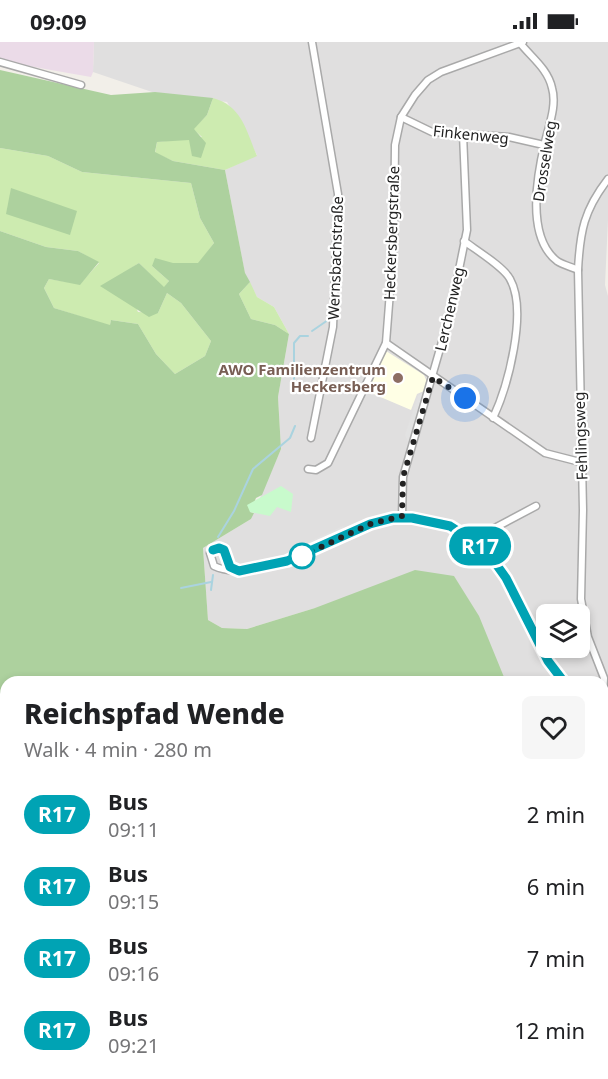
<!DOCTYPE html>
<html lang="en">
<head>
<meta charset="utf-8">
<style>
	:root { --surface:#fff; --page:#f6f6f6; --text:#202124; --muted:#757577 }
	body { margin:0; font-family:"Noto Sans",sans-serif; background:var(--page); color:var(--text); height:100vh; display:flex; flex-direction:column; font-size:22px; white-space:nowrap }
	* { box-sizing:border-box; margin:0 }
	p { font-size:20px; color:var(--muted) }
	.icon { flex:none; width:33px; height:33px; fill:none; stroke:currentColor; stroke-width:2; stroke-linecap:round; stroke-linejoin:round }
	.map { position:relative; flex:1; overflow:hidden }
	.sheet { position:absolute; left:0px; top:634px; width:609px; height:404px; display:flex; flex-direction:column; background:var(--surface); border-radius:18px 18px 0 0; box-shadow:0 3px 9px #0003 }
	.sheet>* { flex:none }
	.badge { padding:0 12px; border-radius:20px; font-size:21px; line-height:39px }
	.controls { position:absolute; left:536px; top:562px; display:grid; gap:12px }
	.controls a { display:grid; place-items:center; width:54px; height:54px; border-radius:9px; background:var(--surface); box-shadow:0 3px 9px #0003; font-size:30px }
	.you { position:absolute; width:30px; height:30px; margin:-15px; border:4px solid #fff; border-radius:50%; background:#1a73e8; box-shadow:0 0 0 9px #1a73e833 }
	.map>.badge { position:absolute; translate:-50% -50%; box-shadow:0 0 0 3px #fff }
	.round { display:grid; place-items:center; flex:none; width:63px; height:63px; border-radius:9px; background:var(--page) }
	.summary { display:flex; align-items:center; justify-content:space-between; height:102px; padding:0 24px }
	h1 { font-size:28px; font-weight:800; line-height:45px }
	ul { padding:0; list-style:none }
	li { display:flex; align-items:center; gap:18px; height:72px; padding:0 24px }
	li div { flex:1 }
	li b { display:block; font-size:22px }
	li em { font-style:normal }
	li .badge { min-width:66px; font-weight:700; text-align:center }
	.status { display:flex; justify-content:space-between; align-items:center; height:42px; padding:0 30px; background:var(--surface); direction:ltr }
	.status svg { height:16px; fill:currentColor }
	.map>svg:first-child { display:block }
	.residential { fill:#e0dfdf; fill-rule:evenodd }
	.industrial { fill:#ebdbe8 }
	.education { fill:#ffffe5 }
	.grass { fill:#cdebb0 }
	.forest { fill:#add19e }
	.park { fill:#c8facc }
	.parking { fill:#e2e2e2 }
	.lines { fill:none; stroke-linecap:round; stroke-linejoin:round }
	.stream { stroke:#aad3df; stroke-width:2 }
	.minor-casing { stroke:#a9a9a9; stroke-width:9 }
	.minor { stroke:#fff; stroke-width:6 }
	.line-casing { stroke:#fff; stroke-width:14 }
	.line { stroke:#00a3b4; stroke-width:9 }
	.walk { stroke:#222; stroke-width:6; stroke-dasharray:0 10.8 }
	.education-dot { fill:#8d6e63; stroke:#fff; stroke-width:2 }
	.stop-dot { fill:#fff; stroke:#00a3b4; stroke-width:3 }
	.labels { text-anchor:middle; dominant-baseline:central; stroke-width:4.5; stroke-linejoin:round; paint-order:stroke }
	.street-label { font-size:15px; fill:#222; stroke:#fff }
	.education-label { font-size:15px; font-weight:bold; fill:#785e54; stroke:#fff; text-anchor:end }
</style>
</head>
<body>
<div class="status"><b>09:09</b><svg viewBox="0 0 49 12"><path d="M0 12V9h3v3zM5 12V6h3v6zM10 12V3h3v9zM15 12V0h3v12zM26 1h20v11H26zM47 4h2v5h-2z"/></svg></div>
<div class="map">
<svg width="608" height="1037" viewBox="0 0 608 1037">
	<rect width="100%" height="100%" fill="#f2efe9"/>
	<g class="residential">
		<path d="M94 0H608V178L605 243 608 254V674L603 673V640H506L503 635 315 566 247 587 222 586 208 578 203 506 251 477 281 407 278 355 289 292 274 265 257 255 245 232 225 128 257 113 227 60 152 50 93 30ZM546 573H579V606H546Z"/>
		<path d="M101 1032H429L440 1037H100Z"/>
	</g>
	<path class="industrial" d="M0 0H94L93 30 91 35 0 19Z"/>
	<path class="education" d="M386 309 424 333 427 340 424 349 417 352 411 368 364 348Z"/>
	<g class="grass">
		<path d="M213 56C242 64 246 88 257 114L225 128 173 119 155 111 157 100 202 95 193 87 207 73Z"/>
		<path d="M0 106 48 114 82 130 191 141 200 176 214 201 199 221 152 224 169 239 164 246 139 221 122 232 138 270 158 271 167 251 181 261 211 299 205 314 175 332 156 312 138 282 111 278 110 284 54 266 44 246 49 237 80 242 99 221 78 209 46 205 0 189Z"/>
		<path d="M250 240 257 255 274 265 289 292 275 283 251 277 239 252Z"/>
	</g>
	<g class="forest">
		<path d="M0 28 111 53 155 50 213 56 207 73 194 87 206 101 201 116 192 114 189 98 157 100 155 110 173 119 225 128 245 231 250 240 239 252 251 277 275 283 289 292 278 355 281 407 262 453 256 456 250 470 254 471 251 477 203 506 208 578 222 586 247 587 315 566 415 528 454 534 479 574 506 640H6V1032H100V1037H0V189L46 205 78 209 99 220 80 243 49 237 44 246 54 266 110 283 111 278 138 282 156 312 175 332 205 314 211 299 181 261 167 251 158 271 149 275 100 244 139 221 164 245 169 239 152 224 155 216 173 221H198L214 201 200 176 191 141 82 130 48 114 0 106Z"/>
		<path d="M11 146 77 169 70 193 6 172Z"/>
		<path d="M603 673 608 674V1037H440L429 1032H603Z"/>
	</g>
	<path class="park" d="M281 444 293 452 291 470 277 465 270 474 250 470 247 463Z"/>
	<g class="parking">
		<path d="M424 350 408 400 405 393 418 354Z"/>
		<path d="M343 484 346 489 289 515 287 510Z"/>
	</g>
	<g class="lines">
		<g class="stream">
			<path d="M312 289 328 278"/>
			<path d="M294 344V301L300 294H308"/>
			<path d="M218 495 234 469 253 427 290 396 295 384"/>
			<path d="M181 546 211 540"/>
			<path d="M211 548 213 533"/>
		</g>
		<defs>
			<g id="minor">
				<path d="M520 1C531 15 548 27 552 46 557 63 549 83 545 100 537 133 526 195 557 219 563 223 572 225 578 228"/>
				<path d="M0 20 81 43"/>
				<path d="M401 75 432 90 509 95 544 103"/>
				<path d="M464 199C476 208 504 225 510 237 528 269 508 344 493 376"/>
				<path d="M386 301 545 411 580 420"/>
				<path d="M311 396 333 285 338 152 312 0"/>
				<path d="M308 427 316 428 328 421 386 301 394 198 395 103 401 75 415 53 428 38 441 30 523 0"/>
				<path d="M402 474 403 435 450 272 467 188 463 92"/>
				<path d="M472 498 536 464"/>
				<path d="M239 529 230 525 224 508 216 506 210 511 214 524C227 530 240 529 254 527 319 517 369 461 436 481 457 487 475 498 490 514 521 547 536 602 564 640"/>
				<path d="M603 655 604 636 588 595 581 557 583 468 578 228C580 189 584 168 608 137"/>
				<path d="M603 666 608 668"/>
				<path d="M150 1032 178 1037"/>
				<path d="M217 1032 218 1037"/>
				<path d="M282 1032 284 1037"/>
				<path d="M356 1032 358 1037"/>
			</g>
		</defs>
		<use href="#minor" class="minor-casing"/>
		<use href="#minor" class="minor"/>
	</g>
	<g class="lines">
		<defs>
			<path id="line" d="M213 508 219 506 224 508 230 525 239 529 287 519 370 482 393 476H412L450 484 472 498 491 515 506 536 548 619 564 640"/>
		</defs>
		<use href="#line" class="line-casing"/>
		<use href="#line" class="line"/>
		<path class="walk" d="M302 514 370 482 402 474 403 435 433 335 465 356"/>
	</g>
	<circle class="education-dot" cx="398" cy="336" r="6"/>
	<circle class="stop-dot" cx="302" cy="514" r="12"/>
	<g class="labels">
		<g class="street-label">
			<text transform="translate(471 92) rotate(6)">Finkenweg</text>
			<text transform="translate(544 119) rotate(-81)">Drosselweg</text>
			<text transform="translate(391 191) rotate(-88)">Heckersbergstraße</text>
			<text transform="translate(335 216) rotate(-88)">Wernsbachstraße</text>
			<text transform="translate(449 267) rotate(-77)">Lerchenweg</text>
			<text transform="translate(580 394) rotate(-92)">Fehlingsweg</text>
		</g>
		<g class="education-label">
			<text x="386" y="327">AWO Familienzentrum<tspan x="386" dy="17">Heckersberg</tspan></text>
		</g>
	</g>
</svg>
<div class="controls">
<a><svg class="icon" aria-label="layers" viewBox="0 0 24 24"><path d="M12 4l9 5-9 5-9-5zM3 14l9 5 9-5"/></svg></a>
</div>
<div class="you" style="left:465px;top:356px"></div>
<b class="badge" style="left:480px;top:504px;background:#00a3b4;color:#fff">R17</b>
<section class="sheet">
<div class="summary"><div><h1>Reichspfad Wende</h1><p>Walk · 4 min · 280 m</p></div><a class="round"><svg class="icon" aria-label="heart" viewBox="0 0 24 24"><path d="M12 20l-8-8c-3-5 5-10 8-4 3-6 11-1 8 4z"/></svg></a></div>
<ul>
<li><span class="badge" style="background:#00a3b4;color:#fff">R17</span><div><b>Bus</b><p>09:11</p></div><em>2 min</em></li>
<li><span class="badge" style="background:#00a3b4;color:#fff">R17</span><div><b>Bus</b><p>09:15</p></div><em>6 min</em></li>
<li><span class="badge" style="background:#00a3b4;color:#fff">R17</span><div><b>Bus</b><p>09:16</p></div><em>7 min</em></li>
<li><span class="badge" style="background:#00a3b4;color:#fff">R17</span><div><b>Bus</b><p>09:21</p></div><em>12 min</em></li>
</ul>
</section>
</div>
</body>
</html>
